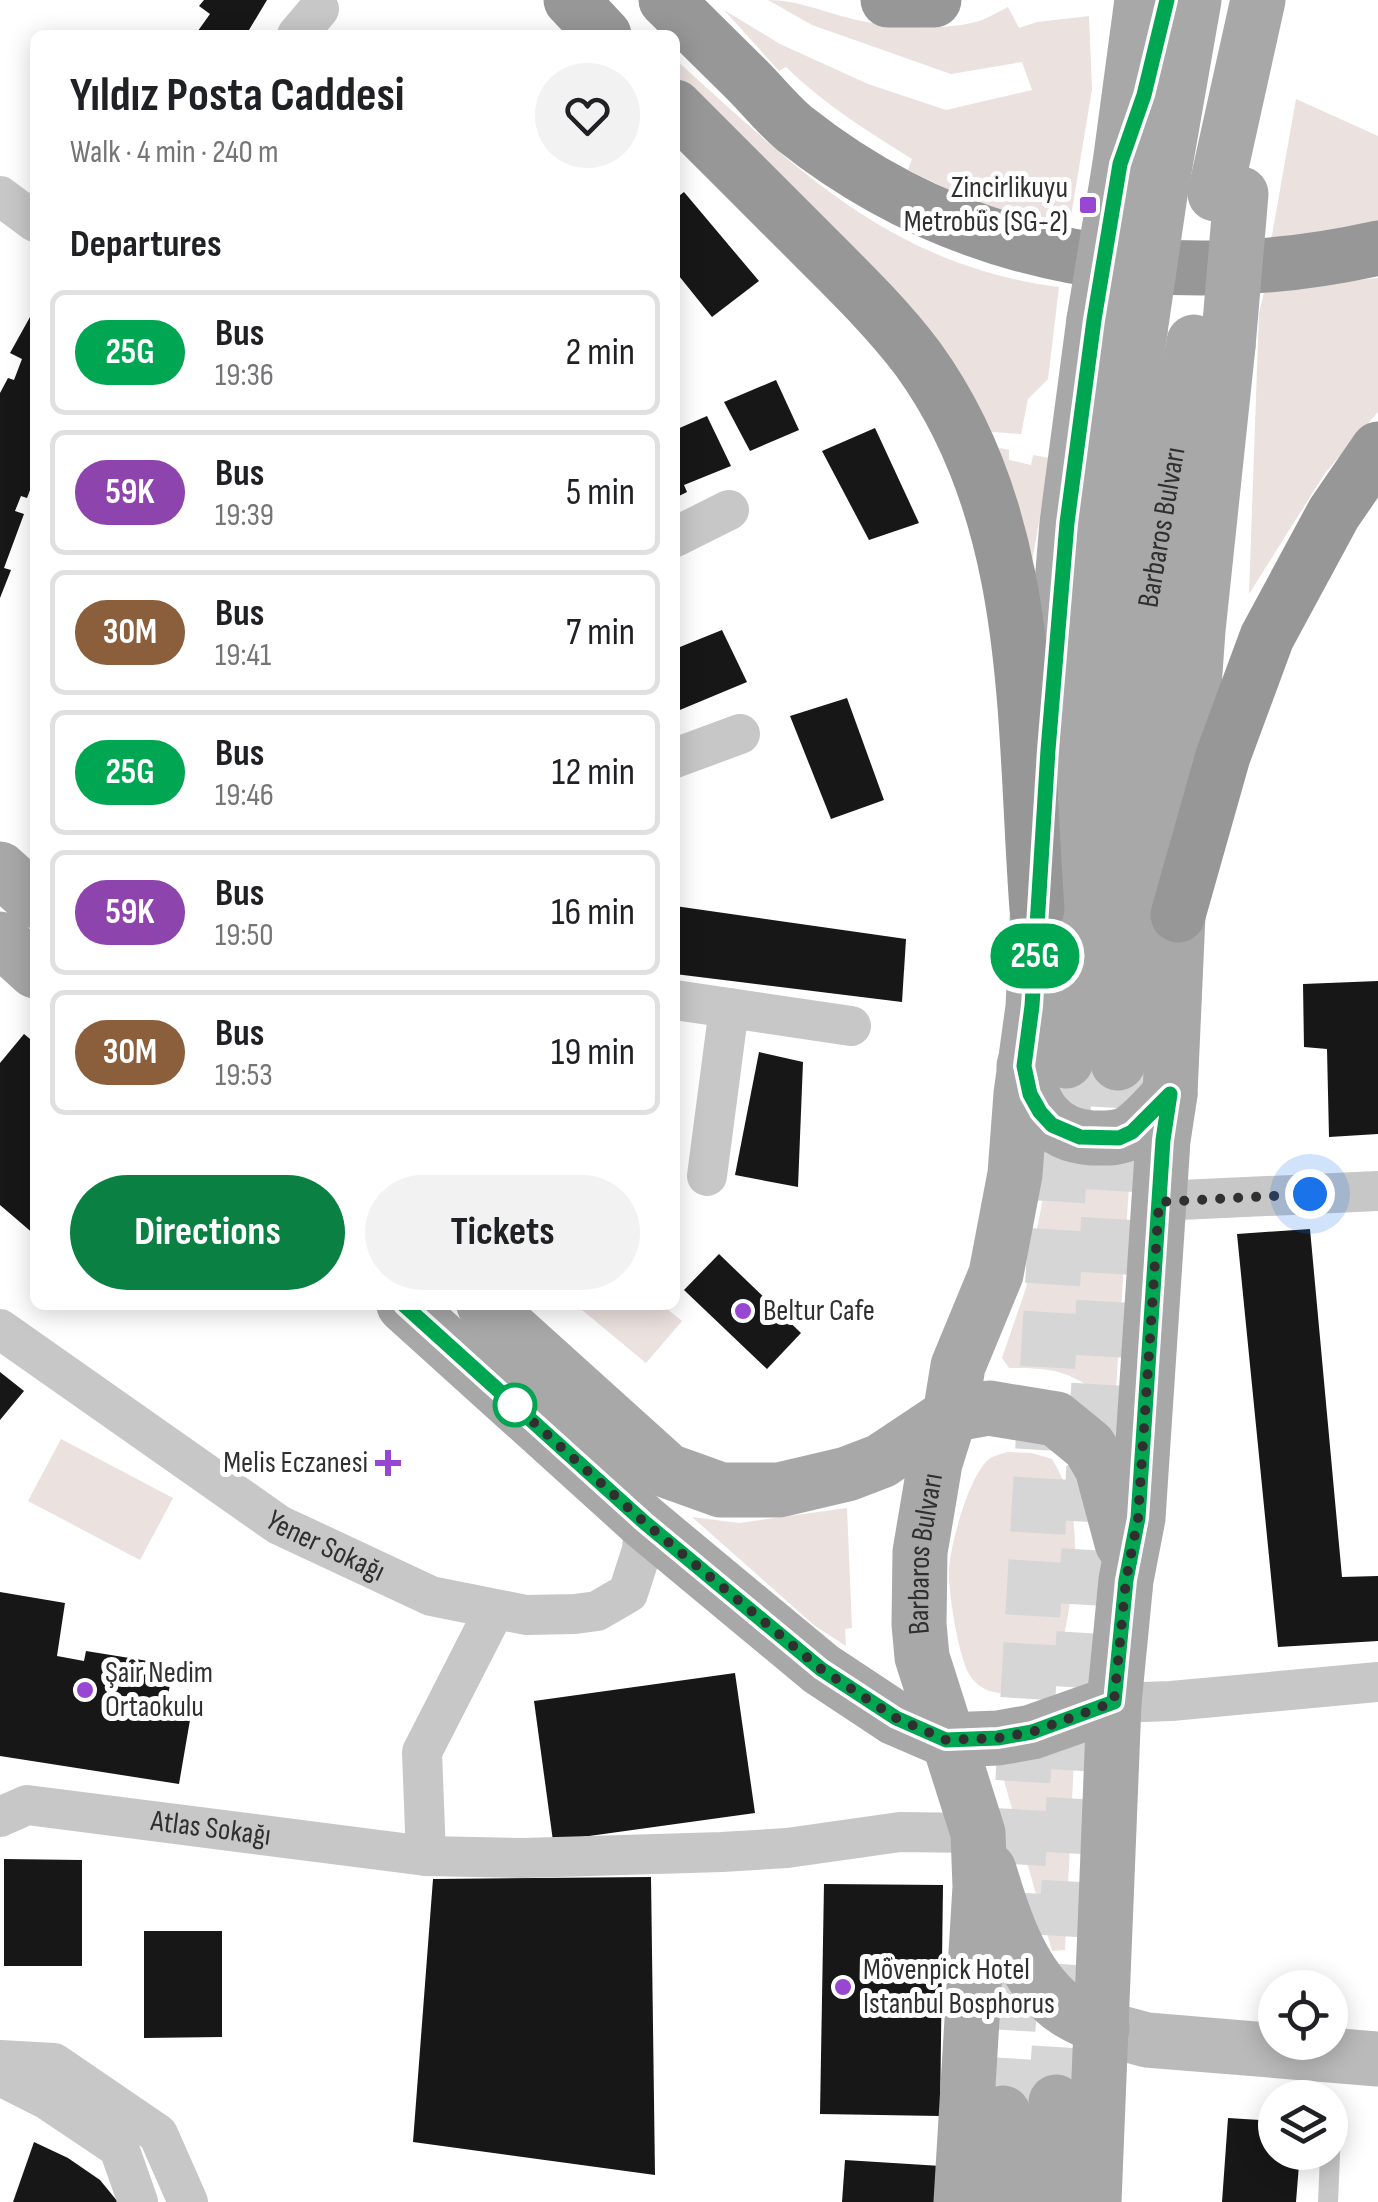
<!DOCTYPE html>
<html lang="en">
<head>
<meta charset="utf-8">
<style>
	:root { --surface:#fff; --page:#f2f2f2; --text:#202124; --muted:#757577; --line:#e0e0e0; --accent:#0b8043 }
	body { margin:0; font-family:"Sofia Sans Condensed",sans-serif; background:var(--page); color:var(--text); height:100vh; display:flex; flex-direction:column; font-size:38px; white-space:nowrap }
	* { box-sizing:border-box; margin:0 }
	p { font-size:32px; color:var(--muted) }
	.icon { flex:none; width:55px; height:55px; fill:none; stroke:currentColor; stroke-width:2; stroke-linecap:round; stroke-linejoin:round }
	.map { position:relative; flex:1; overflow:hidden }
	.details { position:absolute; left:30px; top:30px; width:650px; height:1280px; display:flex; flex-direction:column; background:var(--surface); border-radius:15px; box-shadow:0 5px 25px #0003 }
	.details>* { flex:none }
	.badge { padding:0 20px; border-radius:32px; font-size:35px; line-height:65px }
	.tools { position:absolute; left:1258px; top:1970px; display:grid; gap:20px }
	.tools a { display:grid; place-items:center; width:90px; height:90px; border-radius:50%; background:var(--surface); box-shadow:0 5px 25px #0003; font-size:50px }
	.you { position:absolute; width:50px; height:50px; margin:-25px; border:8px solid #fff; border-radius:50%; background:#1a73e8; box-shadow:0 0 0 15px #1a73e833 }
	.map>.badge { position:absolute; translate:-50% -50%; box-shadow:0 0 0 5px #fff }
	h2 { padding:0 40px; font-size:38px; line-height:90px }
	.round { display:grid; place-items:center; flex:none; width:105px; height:105px; border-radius:52px; background:var(--page) }
	.summary { display:flex; align-items:center; justify-content:space-between; height:170px; padding:0 40px }
	h1 { font-size:48px; font-weight:700; line-height:75px }
	.primary-button { display:flex; gap:20px; margin-top:auto; padding:20px 40px }
	.primary-button a { flex:1; height:115px; border-radius:60px; background:var(--accent); color:#fff; font-size:40px; font-weight:700; line-height:115px; text-align:center }
	.primary-button a+a { background:var(--page); color:var(--text) }
	ul { padding:0; list-style:none }
	li { display:flex; align-items:center; gap:30px; height:125px; margin:0 20px 15px; padding:0 20px; border:5px solid var(--line); border-radius:15px }
	li div { flex:1 }
	li b { display:block; font-size:38px }
	li em { font-style:normal }
	li .badge { min-width:110px; font-weight:700; text-align:center }
	.map>svg:first-child { display:block }
	.green { fill:#ebe1df }
	.building { fill:#171717 }
	.lines { fill:none; stroke-linecap:round; stroke-linejoin:round }
	.primary-tunnel { stroke:#d6d6d6; stroke-width:55; stroke-dasharray:55 28; stroke-linecap:butt }
	.lane { stroke:#c7c7c7; stroke-width:20 }
	.street { stroke:#c7c7c7; stroke-width:40 }
	.secondary { stroke:#bababa; stroke-width:55 }
	.primary { stroke:#a8a8a8; stroke-width:55 }
	.highway { stroke:#979797; stroke-width:55 }
	.primary-bridge { stroke:#a8a8a8; stroke-width:55 }
	.line-casing { stroke:#fff; stroke-width:22 }
	.line { stroke:#00a651; stroke-width:15 }
	.walk { stroke:#303030; stroke-width:10; stroke-dasharray:0 18 }
	.poi-dot { fill:#9847d2; stroke:#fff; stroke-width:4 }
	.stop-dot { fill:#fff; stroke:#00a651; stroke-width:5 }
	.labels { text-anchor:middle; dominant-baseline:central; stroke-width:10; stroke-linejoin:round; paint-order:stroke }
	.poi-label { font-size:30px; fill:#303030; stroke:#fff; text-anchor:start }
	.street-label { font-size:30px; fill:#303030; stroke:#fff }
</style>
</head>
<body>
<div class="map">
<svg width="1378" height="2202" viewBox="0 0 1378 2202">
	<rect width="100%" height="100%" fill="#fff"/>
	<g class="green">
		<path d="M768 0C796 0 818 10 845 17 881 27 943 32 979 21 989 18 999 11 1008 7L1019 28 1037 22 1089 16 1092 89 1069 228 1004 216 908 170 912 159C867 131 824 104 786 67L779 71 724 10 780 44 868 84 946 110 1032 90 1022 62 951 74 812 25Z"/>
		<path d="M675 59C796 168 890 265 1059 287L1048 379 1028 399 1021 434 978 431 675 86Z"/>
		<path d="M1296 99 1378 136V221L1271 241Z"/>
		<path d="M1378 278V412L1325 473 1249 594 1259 313 1265 288Z"/>
		<path d="M986 445 1009 450V460L1031 465 1033 455 1050 458 1029 579Z"/>
		<path d="M1049 1166 1105 1177 1130 1170 1115 1405C1074 1374 1061 1367 1009 1368L1002 1358 1026 1288Z"/>
		<path d="M576 1305H662L682 1321 646 1363Z"/>
		<path d="M61 1439 173 1498 140 1560 28 1501Z"/>
		<path d="M1008 1452 1032 1453 1052 1459C1082 1508 1077 1560 1068 1615 1065 1631 1062 1653 1053 1667 1036 1694 988 1706 969 1674 958 1655 948 1591 949 1569 951 1542 968 1480 987 1461 991 1456 1001 1454 1008 1452Z"/>
		<path d="M847 1508 852 1628 845 1629 846 1646 815 1626 692 1517 739 1523Z"/>
		<path d="M1074 1758 1065 1950 1052 1951 1003 1777Z"/>
	</g>
	<g class="building">
		<path d="M204 0H267L246 35H195L210 14 199 6Z"/>
		<path d="M684 192 759 281 712 317 675 271V199Z"/>
		<path d="M35 308V477L27 498 21 496 15 511 24 514 4 568 11 570 0 598V393L8 378 14 380 22 359 10 353Z"/>
		<path d="M776 380 799 430 750 451 724 402Z"/>
		<path d="M707 416 731 466 684 485 687 492 675 498V430Z"/>
		<path d="M875 428 919 523 869 540 822 451Z"/>
		<path d="M722 630 747 682 675 712V649Z"/>
		<path d="M847 698 884 800 831 819 790 716Z"/>
		<path d="M675 906 906 939 902 1002 675 974Z"/>
		<path d="M1378 981V1134L1329 1137 1327 1049 1304 1047 1303 984Z"/>
		<path d="M24 1034 35 1043V1235L0 1205V1063Z"/>
		<path d="M759 1052 803 1062 798 1187 735 1175Z"/>
		<path d="M1310 1229 1342 1577 1378 1576V1641L1278 1647 1237 1234Z"/>
		<path d="M719 1254 801 1333 767 1369 684 1290Z"/>
		<path d="M0 1372 24 1391 0 1420Z"/>
		<path d="M0 1592 65 1603 57 1656 84 1661 86 1651 173 1665 165 1716 190 1720 179 1784 0 1756Z"/>
		<path d="M735 1673 755 1813 553 1841 534 1701Z"/>
		<path d="M4 1859 82 1860V1966H4Z"/>
		<path d="M651 1877 655 2175 413 2142 433 1879Z"/>
		<path d="M824 1884 943 1885 940 2116 820 2114Z"/>
		<path d="M144 1931H222V2037L144 2038Z"/>
		<path d="M1228 2118 1275 2121V2152H1300L1296 2202H1222Z"/>
		<path d="M34 2142 68 2158 100 2180 118 2202H13Z"/>
		<path d="M845 2160 941 2166 938 2202H842Z"/>
	</g>
	<g class="lines">
		<g class="primary-tunnel">
			<path d="M1056 2102 1118 1063"/>
			<path d="M1003 2113 1066 1061"/>
		</g>
		<path class="lane" d="M1328 2202 1331 2131"/>
		<g class="street">
			<path d="M297 35 319 9"/>
			<path d="M0 196 35 222"/>
			<path d="M675 537 729 510"/>
			<path d="M675 758 740 734"/>
			<path d="M675 1000 851 1026"/>
			<path d="M707 1176 729 1008"/>
			<path d="M1159 1201 1378 1191"/>
			<path id="s1" d="M0 1329 279 1525 431 1596 526 1615 575 1614 597 1611 628 1593 642 1550 644 1522"/>
			<path d="M1114 1703 1171 1701 1378 1682"/>
			<path id="s2" d="M0 1817 27 1805 426 1856 524 1858 722 1852 787 1848 900 1832 978 1833"/>
			<path d="M426 1856 422 1752 494 1611"/>
			<path d="M0 2060 54 2063 158 2134 188 2202"/>
			<path d="M0 2076 46 2099 119 2148 138 2202"/>
		</g>
		<path class="secondary" d="M1102 2028 1147 2040 1378 2059"/>
		<g class="primary">
			<path d="M1120 164 1142 0"/>
			<path d="M1161 188 1194 0"/>
			<path d="M1215 194 1258 0"/>
			<path d="M1046 774 1067 523 1094 320"/>
			<path d="M0 869 35 901"/>
			<path d="M0 939 35 971"/>
			<path d="M1066 1061 1092 717 1113 520 1140 331"/>
			<path id="s3" d="M1118 1063 1144 632 1194 342"/>
			<path d="M1024 1066C1032 1105 1048 1135 1092 1138 1106 1138 1119 1139 1131 1132 1146 1122 1158 1107 1170 1094"/>
			<path d="M404 1305 644 1522 821 1669 895 1718 946 1740 998 1738 1032 1732 1114 1703"/>
			<path d="M484 1305 668 1471 721 1490H779L847 1474 881 1461 950 1415 989 1408 1056 1419 1089 1446 1102 1468 1122 1543"/>
			<path d="M989 1870C1002 1914 1019 1968 1055 2001 1068 2013 1085 2020 1102 2028"/>
			<path id="s4" d="M961 2202 980 1887 978 1833 922 1657 919 1624 920 1552 935 1463 950 1415 958 1366 996 1274 1015 1174 1021 1094 1033 1007 1040 859"/>
			<path d="M1000 2202 1003 2113"/>
			<path d="M1050 2202 1056 2102"/>
			<path d="M1094 2202 1114 1703 1126 1580 1138 1518 1163 1140 1170 1094 1178 915 1198 630 1228 346"/>
		</g>
		<g class="highway">
			<path d="M571 0 604 35"/>
			<path d="M666 0C693 27 720 53 747 80 763 96 778 115 795 129 964 263 1170 294 1378 248"/>
			<path d="M888 0H934"/>
			<path d="M675 107C722 154 768 200 815 247 851 283 888 319 918 359 1035 520 1023 721 1037 909"/>
			<path d="M1178 915 1223 756 1267 637 1334 513 1378 449"/>
		</g>
		<g class="primary-bridge">
			<path d="M1094 320 1120 164"/>
			<path d="M1140 331 1161 188"/>
			<path d="M1228 346 1241 194"/>
		</g>
	</g>
	<g class="lines">
		<defs>
			<path id="line" d="M404 1305 644 1522 821 1669 896 1718 946 1740 998 1738 1032 1732 1114 1702 1126 1580 1138 1518 1163 1140 1170 1094 1132 1132 1119 1138 1080 1137 1052 1125 1040 1112 1030 1094 1024 1066 1032 1006 1048 750 1067 523 1094 320 1120 164 1144 95 1167 0"/>
		</defs>
		<use href="#line" class="line-casing"/>
		<use href="#line" class="line"/>
		<path class="walk" d="M515 1405 511 1402 644 1522 821 1669 896 1718 946 1740 998 1738 1032 1732 1114 1702 1126 1580 1138 1518 1159 1202 1310 1194"/>
	</g>
	<g class="poi-dot">
		<rect x="1078" y="195" width="20" height="20" rx="5"/>
		<circle cx="743" cy="1311" r="10"/>
		<path d="M383 1448h10v10h10v10h-10v10h-10v-10h-10v-10h10z"/>
		<circle cx="85" cy="1690" r="10"/>
		<circle cx="843" cy="1987" r="10"/>
	</g>
	<circle class="stop-dot" cx="515" cy="1405" r="20"/>
	<g class="labels">
		<g class="poi-label">
			<text x="1068" y="188" text-anchor="end">Zincirlikuyu<tspan x="1068" dy="34">Metrobüs (SG-2)</tspan></text>
			<text x="763" y="1311">Beltur Cafe</text>
			<text x="368" y="1463" text-anchor="end">Melis Eczanesi</text>
			<text x="105" y="1673">Şair Nedim<tspan x="105" dy="34">Ortaokulu</tspan></text>
			<text x="863" y="1970">Mövenpick Hotel<tspan x="863" dy="34">Istanbul Bosphorus</tspan></text>
		</g>
		<g class="street-label">
			<text stroke="none"><textPath href="#s3" startOffset="538">Barbaros Bulvarı</textPath></text>
			<text stroke="none"><textPath href="#s1" startOffset="392">Yener Sokağı</textPath></text>
			<text stroke="none"><textPath href="#s4" startOffset="658">Barbaros Bulvarı</textPath></text>
			<text stroke="none"><textPath href="#s2" startOffset="215">Atlas Sokağı</textPath></text>
		</g>
	</g>
</svg>
<div class="tools">
<a><svg class="icon" aria-label="locate" viewBox="0 0 24 24"><circle cx="12" cy="12" r="6"/><path d="M12 2v4M12 18v4M2 12h4M18 12h4"/></svg></a>
<a><svg class="icon" aria-label="layers" viewBox="0 0 24 24"><path d="M12 4l9 5-9 5-9-5zM3 14l9 5 9-5"/></svg></a>
</div>
<div class="you" style="left:1310px;top:1194px"></div>
<b class="badge" style="left:1035px;top:956px;background:#00a651;color:#fff">25G</b>
<section class="details">
<div class="summary"><div><h1>Yıldız Posta Caddesi</h1><p>Walk · 4 min · 240 m</p></div><a class="round"><svg class="icon" aria-label="heart" viewBox="0 0 24 24"><path d="M12 20l-8-8c-3-5 5-10 8-4 3-6 11-1 8 4z"/></svg></a></div>
<h2>Departures</h2>
<ul>
<li><span class="badge" style="background:#00a651;color:#fff">25G</span><div><b>Bus</b><p>19:36</p></div><em>2 min</em></li>
<li><span class="badge" style="background:#8e44ad;color:#fff">59K</span><div><b>Bus</b><p>19:39</p></div><em>5 min</em></li>
<li><span class="badge" style="background:#8b5e3c;color:#fff">30M</span><div><b>Bus</b><p>19:41</p></div><em>7 min</em></li>
<li><span class="badge" style="background:#00a651;color:#fff">25G</span><div><b>Bus</b><p>19:46</p></div><em>12 min</em></li>
<li><span class="badge" style="background:#8e44ad;color:#fff">59K</span><div><b>Bus</b><p>19:50</p></div><em>16 min</em></li>
<li><span class="badge" style="background:#8b5e3c;color:#fff">30M</span><div><b>Bus</b><p>19:53</p></div><em>19 min</em></li>
</ul>
<div class="primary-button"><a>Directions</a><a>Tickets</a></div>
</section>
</div>
</body>
</html>
